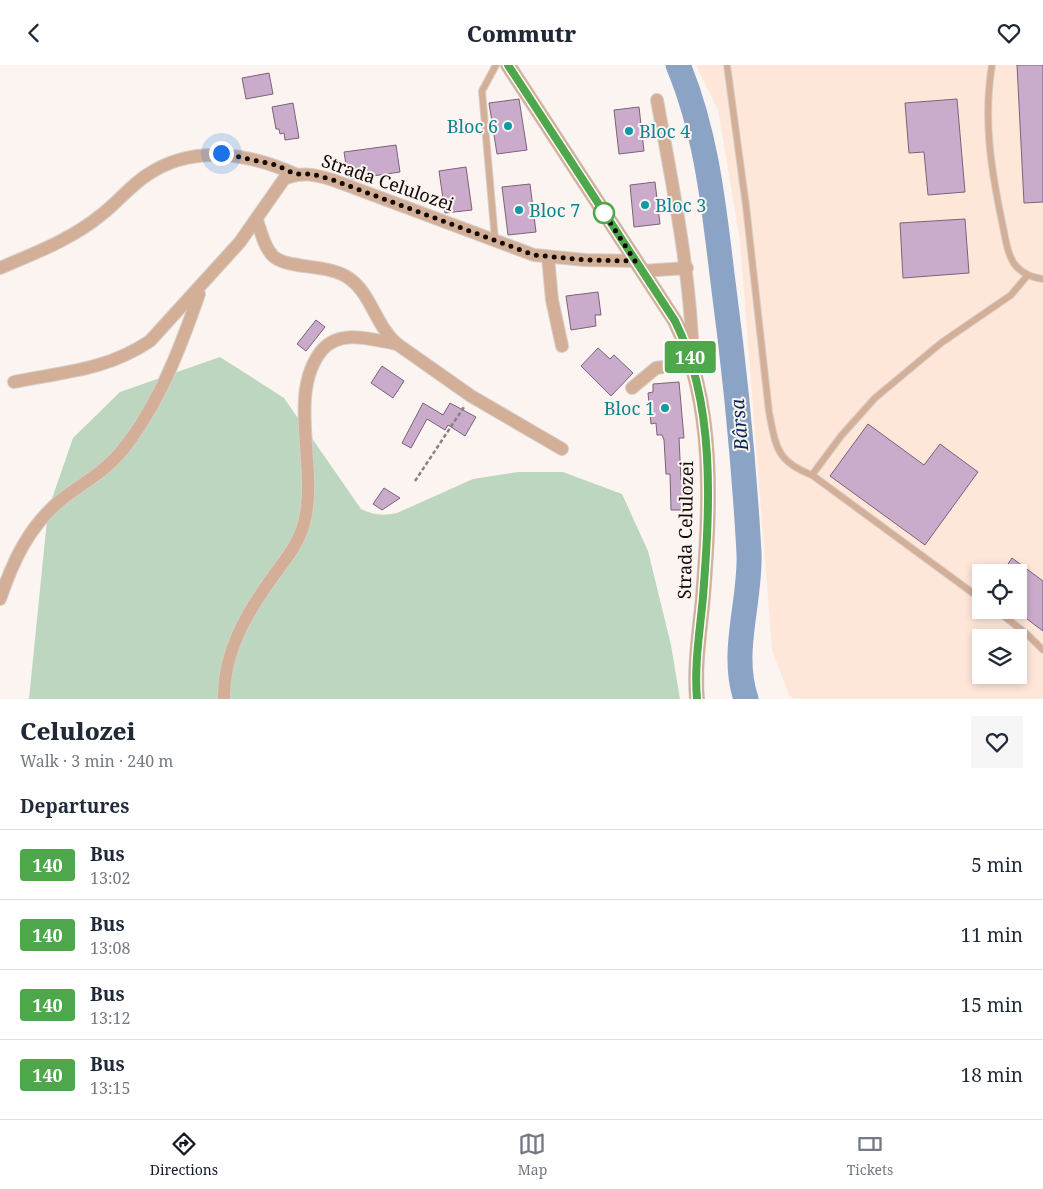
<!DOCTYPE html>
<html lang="en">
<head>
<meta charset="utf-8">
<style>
	:root { --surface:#fff; --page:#f6f6f7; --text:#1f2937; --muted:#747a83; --line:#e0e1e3; --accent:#111827 }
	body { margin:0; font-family:"Noto Serif",serif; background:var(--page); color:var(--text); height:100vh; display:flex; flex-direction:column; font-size:19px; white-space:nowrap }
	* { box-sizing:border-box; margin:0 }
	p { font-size:16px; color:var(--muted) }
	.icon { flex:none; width:28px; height:28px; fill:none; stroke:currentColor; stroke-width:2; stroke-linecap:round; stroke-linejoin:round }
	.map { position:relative; height:634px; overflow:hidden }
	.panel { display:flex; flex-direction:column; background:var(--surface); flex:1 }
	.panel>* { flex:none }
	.badge { padding:0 10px; border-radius:4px; font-size:18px; line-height:32px }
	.fabs { position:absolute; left:972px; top:499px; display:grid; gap:10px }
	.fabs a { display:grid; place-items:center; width:55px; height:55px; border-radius:0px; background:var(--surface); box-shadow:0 2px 8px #0003; font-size:25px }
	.you { position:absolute; width:25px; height:25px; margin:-12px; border:4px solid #fff; border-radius:50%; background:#1a73e8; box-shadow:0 0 0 8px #1a73e833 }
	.map>.badge { position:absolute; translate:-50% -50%; box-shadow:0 0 0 2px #fff }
	h2 { padding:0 20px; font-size:19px; line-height:45px }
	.round { display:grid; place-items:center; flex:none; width:52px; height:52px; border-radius:0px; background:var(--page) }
	.overview { display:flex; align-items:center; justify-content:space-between; height:85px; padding:0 20px }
	h1 { font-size:24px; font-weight:800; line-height:38px }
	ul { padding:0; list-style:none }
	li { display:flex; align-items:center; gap:15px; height:70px; padding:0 20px; border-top:1px solid var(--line) }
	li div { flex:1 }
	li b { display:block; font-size:19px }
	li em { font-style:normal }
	li .badge { min-width:55px; font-weight:700; text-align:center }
	header { display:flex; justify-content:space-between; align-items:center; height:65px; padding:0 20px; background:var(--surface); font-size:22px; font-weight:800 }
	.tab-bar { display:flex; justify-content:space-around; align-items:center; height:70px; border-top:1px solid var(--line); background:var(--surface); font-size:14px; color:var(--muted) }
	.tab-bar a { display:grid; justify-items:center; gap:2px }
	.tab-bar .current { color:var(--accent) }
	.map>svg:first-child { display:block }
	.built { fill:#fee7d9; fill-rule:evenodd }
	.green { fill:#bdd6bf }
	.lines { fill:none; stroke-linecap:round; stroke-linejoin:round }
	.river { stroke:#8ba4c6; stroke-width:25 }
	.building { fill:#cbabcc; stroke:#796379 }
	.service-casing { stroke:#d6cfca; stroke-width:8 }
	.minor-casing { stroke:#d6cfca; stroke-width:14 }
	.tertiary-casing { stroke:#d6cfca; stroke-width:16 }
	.path { stroke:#89817c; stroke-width:2.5; stroke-dasharray:4 2.5; stroke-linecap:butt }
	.service { stroke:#d3af98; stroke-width:6 }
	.minor { stroke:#d3af98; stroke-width:12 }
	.tertiary { stroke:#d3af98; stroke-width:15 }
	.line-casing { stroke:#fff; stroke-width:11 }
	.line { stroke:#4ea74b; stroke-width:8 }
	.walk { stroke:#130a04; stroke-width:5; stroke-dasharray:0 9 }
	.culture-dot { fill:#0f9aa8; stroke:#fbf4f0; stroke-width:2 }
	.stop-dot { fill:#fff; stroke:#4ea74b; stroke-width:2.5 }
	.labels { text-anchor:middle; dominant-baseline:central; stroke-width:4; stroke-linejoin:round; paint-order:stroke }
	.culture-label { font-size:18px; fill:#0d838f; stroke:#fbf4f0; text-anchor:start }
	.street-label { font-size:18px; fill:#130a04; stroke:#fbf4f0 }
	.water-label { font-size:19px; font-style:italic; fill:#042854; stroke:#fbf4f0 }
</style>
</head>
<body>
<header><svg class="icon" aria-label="back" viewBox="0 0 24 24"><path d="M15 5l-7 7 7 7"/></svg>Commutr<svg class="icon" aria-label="heart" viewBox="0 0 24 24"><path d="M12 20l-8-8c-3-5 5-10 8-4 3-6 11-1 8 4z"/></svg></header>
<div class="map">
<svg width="1043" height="634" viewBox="0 0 1043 634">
	<rect width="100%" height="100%" fill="#fbf4f0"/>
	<path class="built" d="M696 0H1043V634H794L789 630 772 585 740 176 718 45ZM981 508H1019V545H981ZM981 572H1019V610H981Z"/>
	<path class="green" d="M220 292 284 333 361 444C373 450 383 451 397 448L473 414 518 407H563L622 429 648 486 671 580 680 634H29L48 445 73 373 120 327Z"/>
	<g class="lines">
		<path class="river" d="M678 0C707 69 714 144 723 217 735 307 744 398 749 488 751 536 730 587 746 634"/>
	</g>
	<g class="building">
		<path d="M1017 0H1043V137L1024 138Z"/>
		<path d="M269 8 273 29 246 34 242 13Z"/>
		<path d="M519 34 527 85 497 89 489 38Z"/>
		<path d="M957 34 965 127 928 130 924 87 909 88 905 38Z"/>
		<path d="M293 38 299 73 285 75 284 68 280 69 279 64H276L272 42Z"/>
		<path d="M639 42 644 86 619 89 614 45Z"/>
		<path d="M396 80 400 107 352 114 348 112 344 87Z"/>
		<path d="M466 102 472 145 445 148 439 106Z"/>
		<path d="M655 117 660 159 634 162 630 120Z"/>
		<path d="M530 119 536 167 508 170 502 122Z"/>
		<path d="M965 154 969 208 903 213 900 158Z"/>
		<path d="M598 227 601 250H595L596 261 571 265 566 231Z"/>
		<path d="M316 255 325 262 306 286 297 279Z"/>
		<path d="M598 283 610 294 614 290 633 308 611 331 581 301Z"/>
		<path d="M382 301 404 316 393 333 371 318Z"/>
		<path d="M679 317 684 373H679L681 415H690L691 435H688V445H671L670 409H666L664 375 662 370H657L656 358 651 359 648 328 653 327V319Z"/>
		<path d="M423 338 443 350 450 338 476 352 465 371 448 360 445 365 427 354 411 383 402 378Z"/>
		<path d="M868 359 924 400 940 379 978 407 925 480 830 411Z"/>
		<path d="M384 423 400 433 382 445 373 439Z"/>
		<path d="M1012 493 1043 516V566L1019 548V508H1002Z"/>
	</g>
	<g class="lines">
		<defs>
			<g id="service">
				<path d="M727 0 746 141 769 347C776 382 776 396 812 410L981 534"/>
				<path d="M992 0C983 54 991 104 1002 157 1005 170 1007 191 1016 201 1024 210 1032 212 1043 214"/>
				<path d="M495 175 482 26 496 0"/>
				<path d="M812 410 841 371 875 333 941 278 1011 230 1027 211"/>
				<path d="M996 545 1028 570 1043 585"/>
			</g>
			<g id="minor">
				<path d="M257 155C261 167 264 182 273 191 288 205 330 198 350 214 371 229 376 261 397 279L471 331 562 384"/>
				<path d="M548 192 552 235 562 281"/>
				<path d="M0 203C35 188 72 174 101 150 117 138 130 121 147 110 192 79 248 88 295 109"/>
				<path d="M642 206 687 203"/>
				<path d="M14 317C64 307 107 305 150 276L240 177 284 114C302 106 316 110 333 115L534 190 585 195 635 196"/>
				<path d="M632 323 656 303 693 298C691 209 673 123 657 35"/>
				<path d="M0 534C13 496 29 461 61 435 81 419 103 408 120 388 158 342 180 284 199 229"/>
				<path d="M224 634C223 588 246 549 272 513 284 496 299 479 304 458 319 404 286 329 322 285 341 263 373 275 397 279"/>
			</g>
			<path id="tertiary" d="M508 0 675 256C716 340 710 441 703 532 700 565 694 600 697 634"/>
		</defs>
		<use href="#service" class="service-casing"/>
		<use href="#minor" class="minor-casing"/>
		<use href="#tertiary" class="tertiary-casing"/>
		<path class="path" d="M415 416 464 342"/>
		<use href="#service" class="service"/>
		<use href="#minor" class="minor"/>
		<use href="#tertiary" class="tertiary"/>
	</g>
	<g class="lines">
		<defs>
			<path id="line" d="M508 0 675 256C716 339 710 441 703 532 700 565 694 600 697 634"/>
		</defs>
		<use href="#line" class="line-casing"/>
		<use href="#line" class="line"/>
		<path class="walk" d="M221 88 276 100 295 109H312L333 115 534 190 585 195 635 196 604 148"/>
	</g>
	<g class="culture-dot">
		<circle cx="508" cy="61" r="5"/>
		<circle cx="629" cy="66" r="5"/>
		<circle cx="645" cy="140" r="5"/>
		<circle cx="519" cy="145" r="5"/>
		<circle cx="665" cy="343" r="5"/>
	</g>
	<circle class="stop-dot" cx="604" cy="148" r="10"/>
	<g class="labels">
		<g class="culture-label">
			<text x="498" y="61" text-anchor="end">Bloc 6</text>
			<text x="639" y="66">Bloc 4</text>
			<text x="655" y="140">Bloc 3</text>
			<text x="529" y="145">Bloc 7</text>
			<text x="655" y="343" text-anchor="end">Bloc 1</text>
		</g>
		<g class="street-label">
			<text transform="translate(388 117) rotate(19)">Strada Celulozei</text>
			<text transform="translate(685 465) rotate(-89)">Strada Celulozei</text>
		</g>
		<g class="water-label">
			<text transform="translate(739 360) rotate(-95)">Bârsa</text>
		</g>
	</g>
</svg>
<div class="fabs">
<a><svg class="icon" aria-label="locate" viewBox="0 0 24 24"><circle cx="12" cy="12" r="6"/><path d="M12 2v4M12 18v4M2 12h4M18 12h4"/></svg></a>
<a><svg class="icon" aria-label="layers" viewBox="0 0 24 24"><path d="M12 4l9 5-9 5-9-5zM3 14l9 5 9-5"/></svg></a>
</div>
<div class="you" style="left:221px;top:88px"></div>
<b class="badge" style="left:690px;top:292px;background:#4ea74b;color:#fff">140</b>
</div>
<section class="panel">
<div class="overview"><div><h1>Celulozei</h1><p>Walk · 3 min · 240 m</p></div><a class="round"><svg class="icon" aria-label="heart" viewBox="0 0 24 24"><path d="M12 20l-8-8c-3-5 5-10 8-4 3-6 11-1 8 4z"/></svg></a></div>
<h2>Departures</h2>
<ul>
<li><span class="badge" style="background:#4ea74b;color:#fff">140</span><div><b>Bus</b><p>13:02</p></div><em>5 min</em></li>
<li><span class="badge" style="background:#4ea74b;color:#fff">140</span><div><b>Bus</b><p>13:08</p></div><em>11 min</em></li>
<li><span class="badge" style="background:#4ea74b;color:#fff">140</span><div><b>Bus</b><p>13:12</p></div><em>15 min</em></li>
<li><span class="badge" style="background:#4ea74b;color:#fff">140</span><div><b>Bus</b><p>13:15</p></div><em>18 min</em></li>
</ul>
</section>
<nav class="tab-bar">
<a class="current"><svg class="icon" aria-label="directions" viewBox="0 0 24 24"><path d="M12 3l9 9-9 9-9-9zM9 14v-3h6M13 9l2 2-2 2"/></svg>Directions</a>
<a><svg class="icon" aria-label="map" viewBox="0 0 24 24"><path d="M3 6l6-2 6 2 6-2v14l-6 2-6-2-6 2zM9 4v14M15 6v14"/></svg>Map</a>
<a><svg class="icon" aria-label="tickets" viewBox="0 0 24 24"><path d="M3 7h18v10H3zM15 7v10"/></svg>Tickets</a>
</nav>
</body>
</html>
